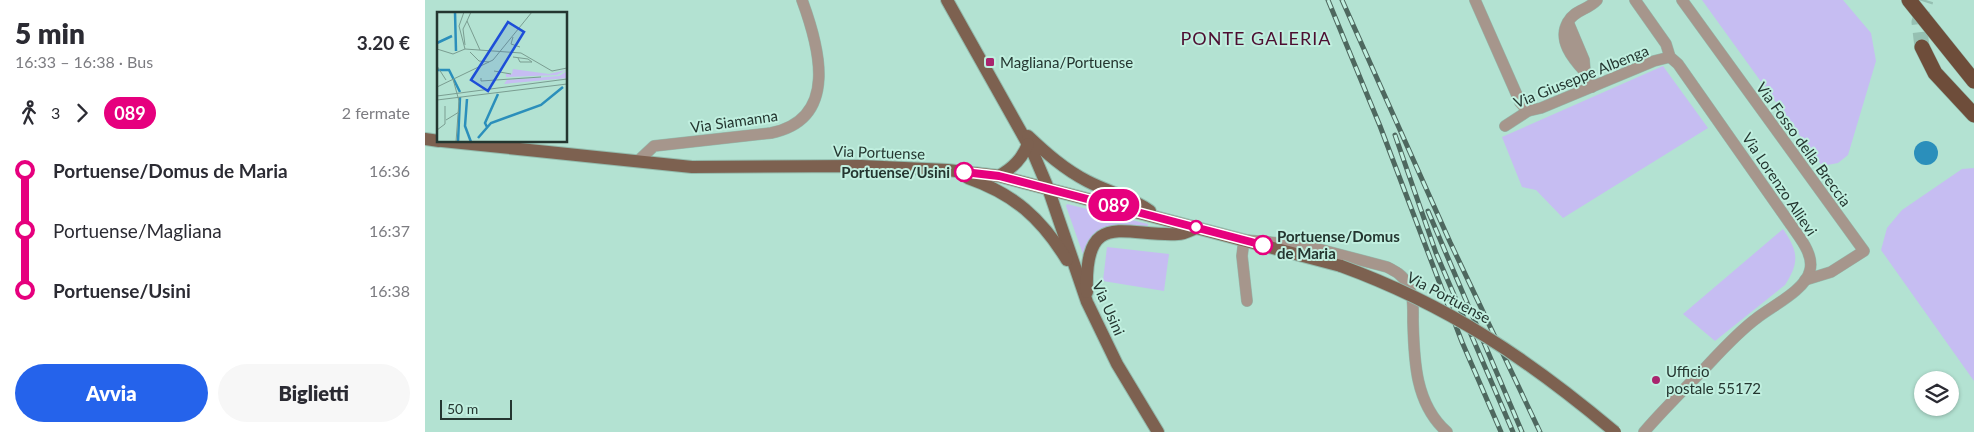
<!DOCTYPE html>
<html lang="it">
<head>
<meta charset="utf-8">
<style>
	:root { --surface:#fff; --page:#f7f7f7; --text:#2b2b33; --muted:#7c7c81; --accent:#2563eb }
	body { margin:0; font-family:Lato,sans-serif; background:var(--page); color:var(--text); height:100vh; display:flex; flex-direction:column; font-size:19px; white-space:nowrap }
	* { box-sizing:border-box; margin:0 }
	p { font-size:16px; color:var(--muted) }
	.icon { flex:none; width:28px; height:28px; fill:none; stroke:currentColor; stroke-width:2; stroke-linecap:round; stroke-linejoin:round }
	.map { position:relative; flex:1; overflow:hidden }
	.side { display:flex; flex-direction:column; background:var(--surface); width:425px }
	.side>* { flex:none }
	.badge { padding:0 10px; border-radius:16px; font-size:18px; line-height:32px }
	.buttons { position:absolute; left:1489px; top:371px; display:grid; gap:10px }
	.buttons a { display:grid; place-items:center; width:45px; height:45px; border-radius:50%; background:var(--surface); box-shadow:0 1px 4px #0004; font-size:25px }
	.scale { position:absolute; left:15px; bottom:12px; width:72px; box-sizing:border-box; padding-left:5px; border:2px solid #243630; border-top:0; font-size:14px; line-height:18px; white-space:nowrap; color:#243630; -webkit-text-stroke:4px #c0efdf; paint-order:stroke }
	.map>.badge { position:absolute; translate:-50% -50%; box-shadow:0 0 0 2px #fff }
	.legs { display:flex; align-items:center; gap:8px; height:55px; padding:0 15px; font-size:16px }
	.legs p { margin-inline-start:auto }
	.head { display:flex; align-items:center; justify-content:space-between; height:85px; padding:0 15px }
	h1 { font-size:28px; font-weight:800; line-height:38px }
	.button { display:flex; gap:10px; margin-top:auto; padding:10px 15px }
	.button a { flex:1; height:58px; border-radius:30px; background:var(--accent); color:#fff; font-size:20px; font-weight:800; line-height:58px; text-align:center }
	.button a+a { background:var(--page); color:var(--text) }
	ul { padding:0 15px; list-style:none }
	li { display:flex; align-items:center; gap:18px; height:60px; font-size:19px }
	li i { display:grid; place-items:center; width:8px; height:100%; margin:0 6px; background:currentColor }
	li i::after { content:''; width:12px; height:12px; margin:-6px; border:4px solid; border-radius:50%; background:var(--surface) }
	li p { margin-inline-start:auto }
	li:first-child i { background:linear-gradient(#0000 50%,currentColor 0) }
	li:last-child i { background:linear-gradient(currentColor 50%,#0000 0) }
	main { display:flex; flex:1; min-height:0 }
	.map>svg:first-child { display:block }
	.green { fill:#c6bdf2 }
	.water { fill:#2b8fbb }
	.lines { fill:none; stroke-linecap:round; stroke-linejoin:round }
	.highway-tunnel { stroke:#96c0b2; stroke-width:15; stroke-dasharray:15 8; stroke-linecap:butt }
	.minor-casing { stroke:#94bcae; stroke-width:12 }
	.major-casing { stroke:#94bcae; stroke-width:14 }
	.highway-casing { stroke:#94bcae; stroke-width:16 }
	.minor { stroke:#a6968c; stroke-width:11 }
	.major { stroke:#7d6150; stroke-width:12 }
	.highway { stroke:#6e4d3a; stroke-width:15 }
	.rail-casing { stroke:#4e685f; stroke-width:5 }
	.rail { stroke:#c0efdf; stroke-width:3; stroke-dasharray:9; stroke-linecap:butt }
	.major-bridge-casing { stroke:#94bcae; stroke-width:14; stroke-linecap:butt }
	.major-bridge { stroke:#7d6150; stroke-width:12 }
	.line-1-casing { stroke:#fff; stroke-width:11 }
	.line-1 { stroke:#e6007e; stroke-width:8 }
	.poi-dot { fill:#a9246e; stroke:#c0efdf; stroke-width:2 }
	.stop-1-dot { fill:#fff; stroke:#e6007e; stroke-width:2.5 }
	.labels { text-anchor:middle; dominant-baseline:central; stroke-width:4; stroke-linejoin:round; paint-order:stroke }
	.poi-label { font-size:15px; fill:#243630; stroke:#c0efdf; text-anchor:start }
	.street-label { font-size:15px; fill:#243630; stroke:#c0efdf }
	.stop-label { font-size:15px; font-weight:bold; fill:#243630; stroke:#c0efdf; text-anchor:end }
	.quarter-label { font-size:18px; letter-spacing:1px; fill:#4d0e31; stroke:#c0efdf }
	.inset-river { fill:none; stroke:#2b8fbb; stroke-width:2.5 }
	.inset-road { fill:none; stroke:#7a9d91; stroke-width:1 }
	.view { fill:#1d4ed8; fill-opacity:0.15; stroke:#1d4ed8; stroke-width:2.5 }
	.inset-edge { fill:none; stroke:#243630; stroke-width:2.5 }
</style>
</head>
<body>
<main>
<section class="side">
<div class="head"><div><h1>5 min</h1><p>16:33 – 16:38 · Bus</p></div><b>3.20 €</b></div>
<div class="legs"><svg class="icon" aria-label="walk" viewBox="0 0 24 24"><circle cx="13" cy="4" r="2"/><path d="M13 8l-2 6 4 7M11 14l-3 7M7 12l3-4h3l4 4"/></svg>3<svg class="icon" aria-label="forward" viewBox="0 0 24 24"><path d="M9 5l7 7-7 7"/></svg><b class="badge" style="background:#e6007e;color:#fff">089</b><p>2 fermate</p></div>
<ul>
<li><i style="color:#e6007e"></i><b>Portuense/Domus de Maria</b><p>16:36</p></li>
<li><i style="color:#e6007e"></i><span>Portuense/Magliana</span><p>16:37</p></li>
<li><i style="color:#e6007e"></i><b>Portuense/Usini</b><p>16:38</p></li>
</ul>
<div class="button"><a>Avvia</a><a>Biglietti</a></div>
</section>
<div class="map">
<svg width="1549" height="432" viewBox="0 0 1549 432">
	<rect width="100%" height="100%" fill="#b3e2d2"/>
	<g class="green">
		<path d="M1277 0H1418L1446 33 1451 61 1423 155 1413 163 1397 166Z"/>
		<path d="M1238 66 1283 128 1138 218 1111 190 1097 187 1077 137Z"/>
		<path d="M1549 168V381L1456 250 1462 228 1477 210 1537 169Z"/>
		<path d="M642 204 723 224V226H694L660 260 641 206Z"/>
		<path d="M1358 229C1373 251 1375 262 1360 285L1290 341 1258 314Z"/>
		<path d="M682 247 744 254 739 291 678 281Z"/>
	</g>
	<circle class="water" cx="1501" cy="153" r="12"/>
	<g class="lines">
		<path class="highway-tunnel" d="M1497 47 1494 22 1501 0"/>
		<defs>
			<g id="minor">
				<path d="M1050 0 1095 102 1103 111"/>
				<path d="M1210 0 1241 44 1245 57 1253 64 1366 225C1374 237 1389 254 1385 270 1381 290 1347 306 1332 318 1313 332 1296 351 1280 368 1259 389 1238 410 1219 432"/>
				<path d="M1257 0 1439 251 1406 272 1380 280"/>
				<path d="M1143 22C1149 10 1163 10 1172 0"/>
				<path d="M1160 72C1148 59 1132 40 1143 22L1159 60 1160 72 1167 87"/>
				<path d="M1080 126 1103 111 1116 108 1229 61 1245 57"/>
				<path d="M213 161 229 146 346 133C415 119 394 46 377 0"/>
				<path d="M822 301 817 256 819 240 878 245 962 267C970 271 978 275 982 284 989 295 988 309 988 321 989 360 990 404 1022 432"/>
			</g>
			<g id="major">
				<path d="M522 0 609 155 623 188 662 302 692 364 733 432"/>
				<path d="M603 136C621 153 639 169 662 181 683 192 706 197 725 211"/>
				<path d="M0 139 14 141"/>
				<path d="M17 141 267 167 436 166 522 170 574 176 916 266"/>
				<path d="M574 176C588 168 597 159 603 144"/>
				<path d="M543 178C589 194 616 218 642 260"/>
				<path d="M662 292C659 207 699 237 753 234 759 234 766 230 771 228"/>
			</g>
			<g id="highway">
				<path d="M1484 0 1549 81"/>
				<path d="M1497 47 1510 73 1549 115"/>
			</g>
		</defs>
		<use href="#minor" class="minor-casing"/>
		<use href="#major" class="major-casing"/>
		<use href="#highway" class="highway-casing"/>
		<use href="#minor" class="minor"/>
		<use href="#major" class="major"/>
		<use href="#highway" class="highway"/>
		<defs>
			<g id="rail">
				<path d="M903 0 955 126 1037 342 1076 432"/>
				<path d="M917 0 1025 242 1115 432"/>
				<path d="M970 135 1011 253 1088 432"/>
				<path d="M1003 211 1097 432"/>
			</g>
		</defs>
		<use href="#rail" class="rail-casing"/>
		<use href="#rail" class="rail"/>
		<defs>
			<path id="major-bridge" d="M916 266C1023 305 1103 359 1190 432"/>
		</defs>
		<use href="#major-bridge" class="major-bridge-casing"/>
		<use href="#major-bridge" class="major-bridge"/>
	</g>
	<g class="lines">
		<defs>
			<path id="line-1" d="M539 172 574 176 838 245"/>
		</defs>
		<use href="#line-1" class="line-1-casing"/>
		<use href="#line-1" class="line-1"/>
	</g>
	<g class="poi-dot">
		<rect x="560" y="57" width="10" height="10" rx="2.5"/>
		<circle cx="1231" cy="380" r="5"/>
	</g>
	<g class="stop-1-dot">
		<circle cx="539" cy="172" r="9"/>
		<circle cx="771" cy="227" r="6"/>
		<circle cx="838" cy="245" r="9"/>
	</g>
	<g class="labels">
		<g class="poi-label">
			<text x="575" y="62">Magliana/Portuense</text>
			<text x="1241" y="371">Ufficio<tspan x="1241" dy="17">postale 55172</tspan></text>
		</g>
		<g class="street-label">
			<text transform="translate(1156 76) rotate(-22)">Via Giuseppe Albenga</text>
			<text transform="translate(309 121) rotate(-8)">Via Siamanna</text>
			<text transform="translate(1379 144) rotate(54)">Via Fosso della Breccia</text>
			<text transform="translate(454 152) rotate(2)">Via Portuense</text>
			<text transform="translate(1355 184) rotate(56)">Via Lorenzo Allievi</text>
			<text transform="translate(1024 297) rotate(28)">Via Portuense</text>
			<text transform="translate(684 308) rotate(66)">Via Usini</text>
		</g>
		<g class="stop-label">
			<text x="525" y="172">Portuense/Usini</text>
			<text x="852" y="236" text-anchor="start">Portuense/Domus<tspan x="852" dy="17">de Maria</tspan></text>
		</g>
		<g class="quarter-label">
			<text x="831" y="38">PONTE GALERIA</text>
		</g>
	</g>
	<g transform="translate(12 12)">
		<rect width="130" height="130" fill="#b3e2d2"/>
		<path d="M76 57 112 62 129 58 120 63 69 65V61L75 62ZM130 59V66L67 72 70 68 122 64Z" fill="#c6bdf2"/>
		<path class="inset-river" d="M18 0 19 39M0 31 15 24M0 58H12L23 80M30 87 28 114 34 130M50 115 48 111 61 82M41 126 54 111 104 93 126 75M21 130 23 85"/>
		<path class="inset-road" d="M27 0 22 14 28 37 84 41 115 59 130 56M34 0 30 9 43 38M76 25 74 32 83 35M28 33 26 17 30 9M0 37 16 42 28 37M33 40 42 49 52 50M76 45 91 47 95 50H83L81 46M0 54 9 68M57 59 74 62M44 66V69L104 65M16 67 22 89 19 130M0 75 56 48 95 0M0 84 130 67M0 88 130 72M9 108 22 100M0 118 8 112V94"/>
		<path class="view" d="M71 10 87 20 51 79 34 68Z"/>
		<rect width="130" height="130" class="inset-edge"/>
	</g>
</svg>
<div class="buttons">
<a><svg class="icon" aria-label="layers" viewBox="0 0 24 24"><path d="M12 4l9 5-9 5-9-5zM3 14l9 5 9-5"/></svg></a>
</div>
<div class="scale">50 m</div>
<b class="badge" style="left:689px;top:205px;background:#e6007e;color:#fff">089</b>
</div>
</main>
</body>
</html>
